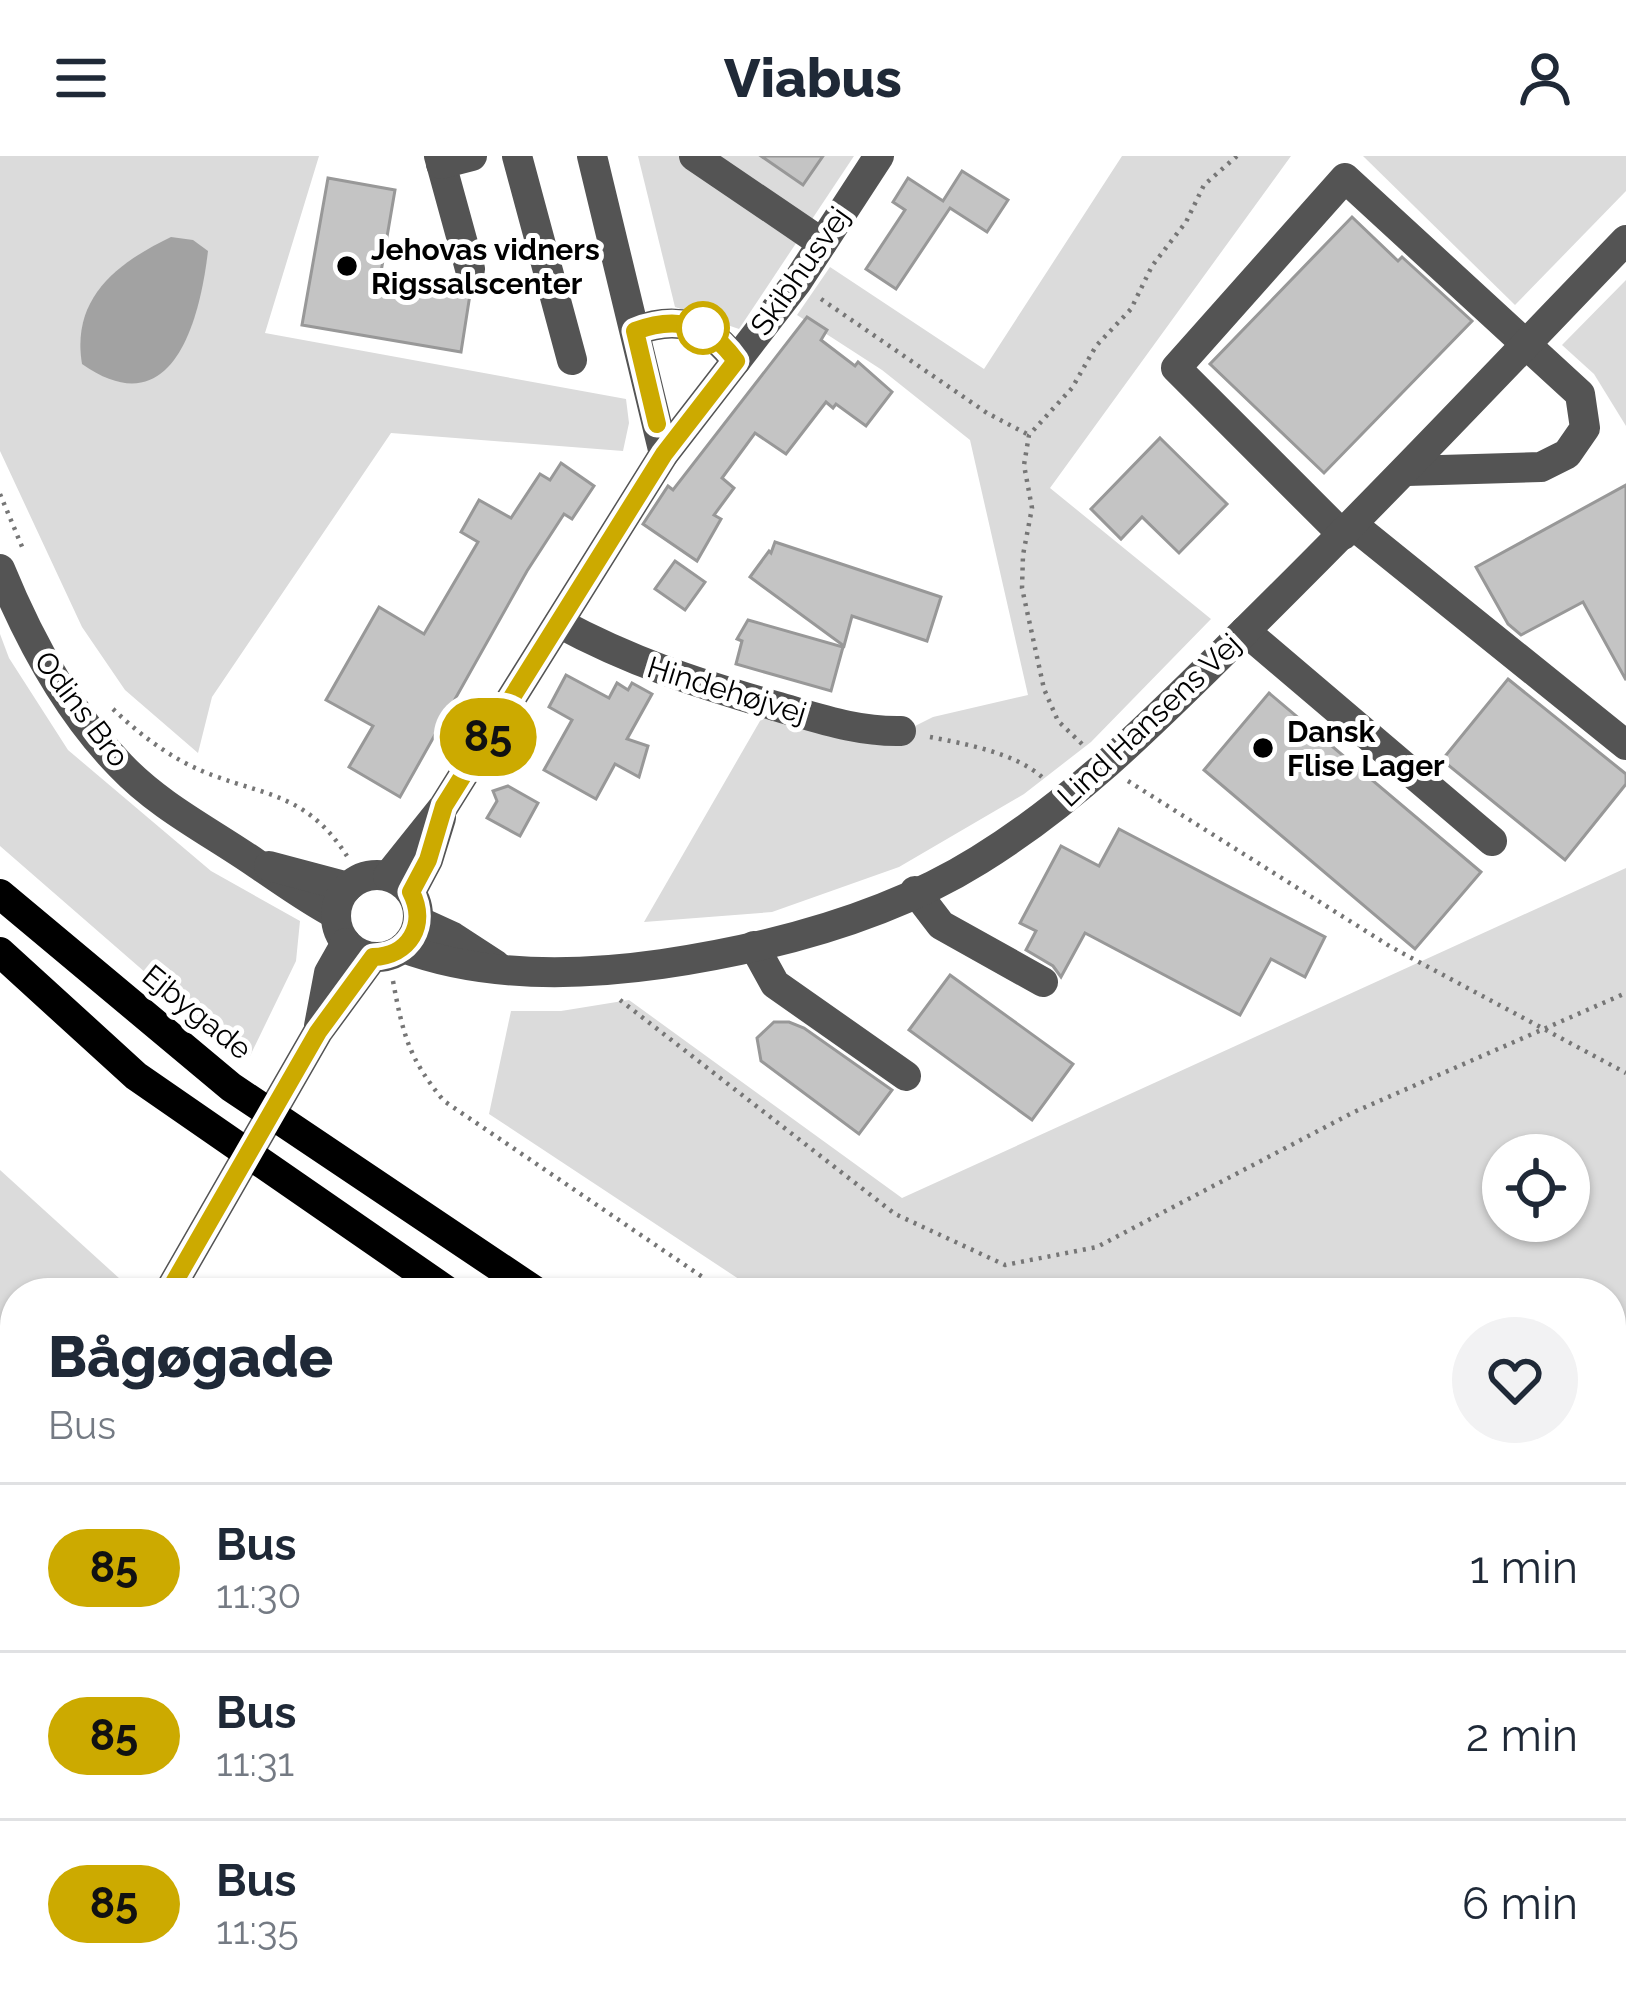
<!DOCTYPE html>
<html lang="en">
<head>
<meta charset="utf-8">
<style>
	:root { --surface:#fff; --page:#f2f2f3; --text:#1f2937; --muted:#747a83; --line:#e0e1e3 }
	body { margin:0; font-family:Raleway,sans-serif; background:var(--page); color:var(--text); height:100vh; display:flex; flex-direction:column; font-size:45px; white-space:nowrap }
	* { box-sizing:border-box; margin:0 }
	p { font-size:39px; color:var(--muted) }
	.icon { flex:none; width:66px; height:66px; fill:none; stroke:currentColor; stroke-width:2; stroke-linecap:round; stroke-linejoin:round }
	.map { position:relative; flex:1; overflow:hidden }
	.side { position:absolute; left:0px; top:1122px; width:1626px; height:735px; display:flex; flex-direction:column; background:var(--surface); border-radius:48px 48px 0 0; box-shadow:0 3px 9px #0004 }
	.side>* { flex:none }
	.badge { padding:0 24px; border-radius:39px; font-size:42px; line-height:78px }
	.fabs { position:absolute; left:1482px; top:978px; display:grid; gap:24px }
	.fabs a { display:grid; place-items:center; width:108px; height:108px; border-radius:50%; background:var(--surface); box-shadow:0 3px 9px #0004; font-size:60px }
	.map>.badge { position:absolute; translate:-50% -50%; box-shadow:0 0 0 6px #fff }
	.round { display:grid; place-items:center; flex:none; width:126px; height:126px; border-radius:63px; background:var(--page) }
	.headline { display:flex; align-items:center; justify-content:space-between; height:204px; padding:0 48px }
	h1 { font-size:57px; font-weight:800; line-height:90px }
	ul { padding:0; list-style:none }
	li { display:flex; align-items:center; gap:36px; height:168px; padding:0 48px; border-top:3px solid var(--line) }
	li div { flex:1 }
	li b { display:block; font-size:45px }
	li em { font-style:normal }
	li .badge { min-width:132px; font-weight:700; text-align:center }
	header { display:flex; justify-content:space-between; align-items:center; height:156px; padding:0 48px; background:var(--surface); font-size:54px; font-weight:800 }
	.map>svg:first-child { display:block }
	.green { fill:#dbdbdb; fill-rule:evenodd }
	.water { fill:#a2a2a2 }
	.building { fill:#c4c4c4; stroke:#989898; stroke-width:3 }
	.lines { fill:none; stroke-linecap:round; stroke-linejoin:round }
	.path { stroke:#767676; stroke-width:4.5; stroke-dasharray:3 6; stroke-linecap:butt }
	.minor { stroke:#545454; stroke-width:30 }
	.major { stroke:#000; stroke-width:30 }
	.line-casing { stroke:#fff; stroke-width:27 }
	.line { stroke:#ca0; stroke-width:18 }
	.poi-dot { fill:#000; stroke:#fff; stroke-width:4.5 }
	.stop-dot { fill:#fff; stroke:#ca0; stroke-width:6 }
	.labels { text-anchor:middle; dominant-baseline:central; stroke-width:10; stroke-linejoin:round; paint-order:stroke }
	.poi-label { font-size:30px; font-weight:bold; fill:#000; stroke:#fff; text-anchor:start }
	.street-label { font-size:30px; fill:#000; stroke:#fff }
</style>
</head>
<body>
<header><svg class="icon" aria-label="menu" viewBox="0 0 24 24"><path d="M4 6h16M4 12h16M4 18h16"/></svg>Viabus<svg class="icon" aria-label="person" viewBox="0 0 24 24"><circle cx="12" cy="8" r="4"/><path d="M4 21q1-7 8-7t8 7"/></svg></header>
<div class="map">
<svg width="1626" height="1855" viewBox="0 0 1626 1855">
	<rect width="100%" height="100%" fill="#fff"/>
	<g class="green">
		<path d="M0 0H319L265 177 626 243 629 267 623 295 391 277 212 541 198 597 125 534 82 471 0 295Z"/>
		<path d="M638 0H854L739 173 675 151Z"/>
		<path d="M1122 0H1291L1050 332 1211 463 1091 586 1024 638 899 711 772 756 644 766 764 558 877 589 933 561 1028 539 970 284 882 214 797 159 830 111 984 213Z"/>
		<path d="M1363 0H1626V35L1515 149Z"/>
		<path d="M1626 124V270L1594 218 1562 189Z"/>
		<path d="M0 478 9 502 68 594 211 715 300 765 296 805 250 900 177 844 0 690Z"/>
		<path d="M1626 712V1748L1611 1735V1137H760L489 958 511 855H561L629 844 902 1042ZM1503 999H1569V1065H1503Z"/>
		<path d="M0 1014 131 1133 129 1137H15V1316L0 1339Z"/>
		<path d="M725 1842H1271L1289 1855H727L730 1845Z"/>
	</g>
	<g class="water">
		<path d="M171 81 193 84 208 95C200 163 173 272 82 208 71 142 117 107 171 81Z"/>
		<path d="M203 1842H305L318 1855H193Z"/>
		<path d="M873 1842H1000L996 1855H883Z"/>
	</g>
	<g class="building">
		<path d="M761 0H823L803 29Z"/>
		<path d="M962 15 1008 44 987 76 950 52 896 133 866 113 905 54 893 46 908 22 943 45Z"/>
		<path d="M328 22 395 34 381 116 471 132 461 196 302 169Z"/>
		<path d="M1352 61 1398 105 1402 101 1472 165 1324 317 1210 208Z"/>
		<path d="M807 161 827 174 821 184 855 210 858 206 892 236 866 270 836 248 833 252 826 246 786 298 755 277 722 322 734 332 714 359 721 363 697 405 643 368 668 330 673 334Z"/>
		<path d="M1160 282 1227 348 1179 397 1142 361 1121 383 1091 353Z"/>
		<path d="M561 307 594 330 572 363 564 358 527 415 400 641 349 611 373 570 326 544 379 451 424 478 478 386 461 376 479 344 511 362 540 318 550 324Z"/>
		<path d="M1626 329V524L1583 446 1521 479 1508 468 1476 411Z"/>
		<path d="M775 386 941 441 927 485 852 460 844 490 750 421 769 395 771 397Z"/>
		<path d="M675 405 705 426 685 454 655 433Z"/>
		<path d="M748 464 843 491 831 535 736 508 742 485 737 483Z"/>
		<path d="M566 519 609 542 617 527 628 534 632 527 652 538 627 583 648 590 639 621 615 608 596 643 544 614 572 564 549 551Z"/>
		<path d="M1508 523 1626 618V628L1565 704 1442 604Z"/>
		<path d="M1269 537 1481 716 1415 793 1204 614Z"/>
		<path d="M508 630 538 647 520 680 487 662 497 645 493 635Z"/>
		<path d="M1119 673 1325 781 1305 821 1271 803 1240 859 1085 777 1061 821 1053 810 1026 794 1036 775 1020 767 1061 690 1099 710Z"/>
		<path d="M950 819 1073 908 1032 964 909 874Z"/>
		<path d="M774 866H789L804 872 892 934 859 978 761 905 757 882Z"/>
	</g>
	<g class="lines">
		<g class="path">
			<path d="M821 143 987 257 1027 278"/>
			<path d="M0 338 23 393"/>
			<path d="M113 553C136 575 160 594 189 609 254 641 302 630 347 700"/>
			<path d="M930 581C966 588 1015 597 1042 621"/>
			<path d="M1082 588 1058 565 1044 533 1022 432 1023 399 1032 352 1024 309 1029 279 1072 232 1096 190 1131 153 1152 110 1186 66 1204 29 1237 0"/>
			<path d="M1128 625 1391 791 1626 917"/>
			<path d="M393 825C403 879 409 903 444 945L726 1137"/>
			<path d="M620 844 895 1058 1005 1109 1097 1091 1354 956 1626 837"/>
			<path d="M1611 1777 1626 1790"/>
			<path d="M692 1842 703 1855"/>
		</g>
		<g class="minor">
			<path d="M439 0 470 113"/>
			<path d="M517 0 572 204"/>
			<path d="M592 0 664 298"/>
			<path d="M694 0 822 87"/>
			<path d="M441 8 472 0"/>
			<path d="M635 175C677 159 709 168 736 205"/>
			<path d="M1353 369 1626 589"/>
			<path d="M1343 379 1176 212 1345 22 1580 238 1585 272 1567 298 1541 311 1407 315"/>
			<path d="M0 413C29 484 67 555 121 610 160 651 211 676 257 708 284 726 307 743 335 758"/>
			<path d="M559 467C631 506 697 527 775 550 818 562 857 576 901 575"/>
			<path d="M1245 475 1492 685"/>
			<path d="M269 710 348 731"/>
			<circle cx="377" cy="760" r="41"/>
			<path d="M388 720 444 650 664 298 797 126 879 0"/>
			<path d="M915 735 941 769 1043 826"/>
			<path d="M411 736 428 704 441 662"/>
			<path d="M418 765 453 781 496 809"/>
			<path d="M754 790 775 828 906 920"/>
			<path d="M403 792C484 822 578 820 662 808 770 792 886 762 979 704 1081 641 1162 557 1246 474 1376 346 1500 215 1626 84"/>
			<path d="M319 870 329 817 346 787"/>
			<path d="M168 1137 318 876 373 801"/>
			<path d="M0 1424 15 1399"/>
			<path d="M0 1555 15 1534"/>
		</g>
		<g class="major">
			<path d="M0 738 231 931 538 1137"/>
			<path d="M0 796 136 920 450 1137"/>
			<path d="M1467 1842 1483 1855"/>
			<path d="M1550 1842 1567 1855"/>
		</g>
	</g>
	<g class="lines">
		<defs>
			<path id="line" d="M168 1137 318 876 373 801C409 800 428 769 411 736L428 704 444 650 664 298 736 205C710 168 677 159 635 175L657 268"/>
		</defs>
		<use href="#line" class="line-casing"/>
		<use href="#line" class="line"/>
	</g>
	<g class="poi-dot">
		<circle cx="347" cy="110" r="12"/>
		<circle cx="1263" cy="592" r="12"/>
	</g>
	<circle class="stop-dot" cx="703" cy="172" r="24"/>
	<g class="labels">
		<g class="poi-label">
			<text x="371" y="93">Jehovas vidners<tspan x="371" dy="34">Rigssalscenter</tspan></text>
			<text x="1287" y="575">Dansk<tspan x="1287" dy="34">Flise Lager</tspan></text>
		</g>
		<g class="street-label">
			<text transform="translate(800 115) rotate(-55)">Skibhusvej</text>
			<text transform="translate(727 534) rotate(17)">Hindehøjvej</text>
			<text transform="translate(82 553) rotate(53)">Odins Bro</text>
			<text transform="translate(1149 564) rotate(-43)">Lind Hansens Vej</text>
			<text transform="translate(197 856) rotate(39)">Ejbygade</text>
		</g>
	</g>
</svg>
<div class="fabs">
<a><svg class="icon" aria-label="locate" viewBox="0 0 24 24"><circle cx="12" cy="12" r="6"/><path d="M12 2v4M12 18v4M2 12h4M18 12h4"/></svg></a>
</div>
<b class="badge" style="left:488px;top:581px;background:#ca0;color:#111">85</b>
<section class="side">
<div class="headline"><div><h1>Bågøgade</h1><p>Bus</p></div><a class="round"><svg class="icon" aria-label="heart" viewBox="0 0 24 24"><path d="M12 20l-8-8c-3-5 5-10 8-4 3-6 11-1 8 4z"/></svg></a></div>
<ul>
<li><span class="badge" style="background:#ca0;color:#111">85</span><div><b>Bus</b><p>11:30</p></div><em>1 min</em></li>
<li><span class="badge" style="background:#ca0;color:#111">85</span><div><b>Bus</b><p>11:31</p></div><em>2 min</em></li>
<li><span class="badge" style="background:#ca0;color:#111">85</span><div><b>Bus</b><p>11:35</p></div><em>6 min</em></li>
</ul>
</section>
</div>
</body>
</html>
